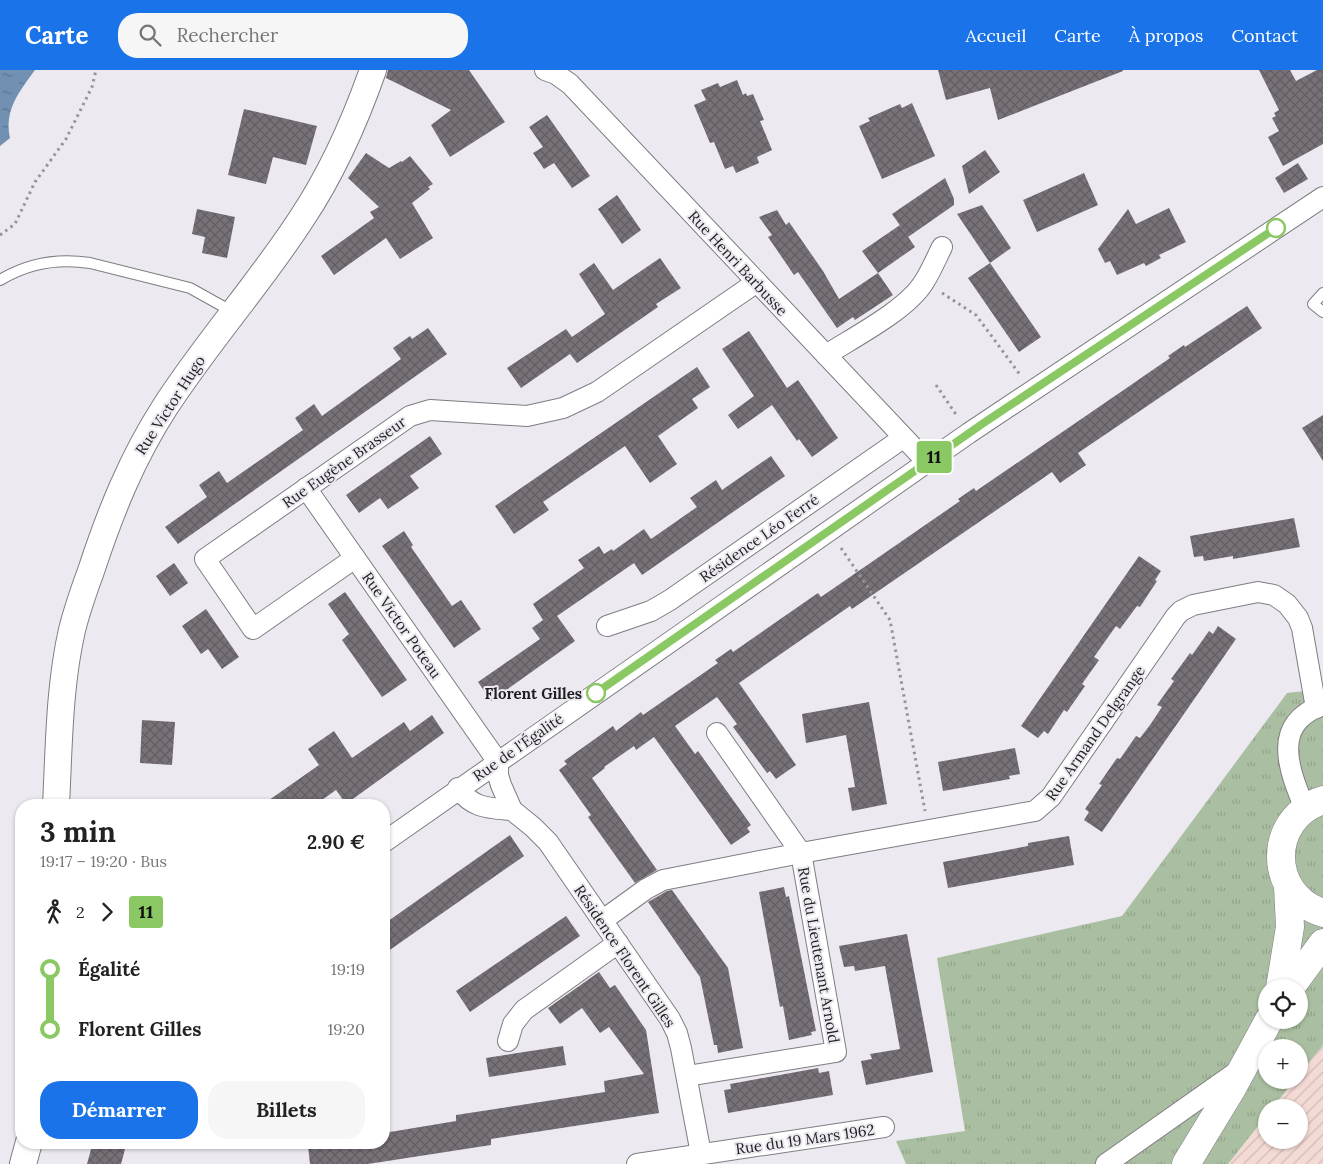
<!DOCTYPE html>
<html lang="fr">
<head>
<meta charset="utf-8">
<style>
	:root { --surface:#fff; --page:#f6f6f6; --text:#222; --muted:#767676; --accent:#1a73e8 }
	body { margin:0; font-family:Lora,serif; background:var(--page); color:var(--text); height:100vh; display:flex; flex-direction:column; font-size:19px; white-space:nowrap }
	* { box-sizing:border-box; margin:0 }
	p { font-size:16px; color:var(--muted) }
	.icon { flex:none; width:28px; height:28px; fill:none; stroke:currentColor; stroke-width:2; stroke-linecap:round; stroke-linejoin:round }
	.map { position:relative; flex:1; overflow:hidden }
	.drawer { position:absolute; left:15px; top:729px; width:375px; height:350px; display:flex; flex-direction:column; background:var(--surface); border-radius:20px; box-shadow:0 1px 4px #0004 }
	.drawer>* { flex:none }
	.badge { padding:0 10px; border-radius:4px; font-size:18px; line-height:32px }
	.fabs { position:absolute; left:1258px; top:909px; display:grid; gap:10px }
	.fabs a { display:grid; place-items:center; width:50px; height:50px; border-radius:50%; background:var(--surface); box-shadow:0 1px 4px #0004; font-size:25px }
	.map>.badge { position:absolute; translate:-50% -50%; box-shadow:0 0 0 2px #fff }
	.legs { display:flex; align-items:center; gap:8px; height:55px; padding:0 25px; font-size:16px }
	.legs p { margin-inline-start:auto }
	.summary { display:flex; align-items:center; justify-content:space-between; height:85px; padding:0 25px }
	h1 { font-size:28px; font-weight:700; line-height:38px }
	.button { display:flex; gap:10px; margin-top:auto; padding:10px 25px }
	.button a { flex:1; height:58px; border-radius:20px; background:var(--accent); color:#fff; font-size:20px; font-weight:700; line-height:58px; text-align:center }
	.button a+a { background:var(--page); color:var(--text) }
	ul { padding:0 25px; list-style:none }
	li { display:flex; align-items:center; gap:18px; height:60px; font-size:19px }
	li i { display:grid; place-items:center; width:8px; height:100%; margin:0 6px; background:currentColor }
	li i::after { content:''; width:12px; height:12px; margin:-6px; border:4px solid; border-radius:50%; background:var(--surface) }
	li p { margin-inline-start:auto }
	li:first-child i { background:linear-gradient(#0000 50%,currentColor 0) }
	li:last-child i { background:linear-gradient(currentColor 50%,#0000 0) }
	header { display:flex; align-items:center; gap:30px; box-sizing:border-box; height:70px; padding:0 25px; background:var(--accent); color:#fff }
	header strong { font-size:24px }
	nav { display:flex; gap:28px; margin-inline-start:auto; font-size:18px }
	.search { width:350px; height:45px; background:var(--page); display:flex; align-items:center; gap:12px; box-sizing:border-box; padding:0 18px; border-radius:20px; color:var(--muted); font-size:19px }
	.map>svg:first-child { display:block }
	.industrial { fill:url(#industrial-furrows) }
	.grass { fill:url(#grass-tufts); fill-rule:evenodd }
	.water { fill:url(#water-ripples) }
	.building { fill:url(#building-cross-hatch) }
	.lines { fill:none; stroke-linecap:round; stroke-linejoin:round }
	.service-casing { stroke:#7f7c83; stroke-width:12 }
	.minor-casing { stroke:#7f7c83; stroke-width:22 }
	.tertiary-casing { stroke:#7f7c83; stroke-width:28 }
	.secondary-casing { stroke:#7f7c83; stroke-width:29 }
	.path { stroke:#969399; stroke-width:3; stroke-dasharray:2.5 4; stroke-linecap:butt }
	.service { stroke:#fff; stroke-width:10 }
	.minor { stroke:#fff; stroke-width:20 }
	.tertiary { stroke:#fff; stroke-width:26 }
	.secondary { stroke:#fff; stroke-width:28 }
	.line-1-casing { stroke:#fff; stroke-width:11 }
	.line-1 { stroke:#8ac864; stroke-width:8 }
	.stop-1-dot { fill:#fff; stroke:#8ac864; stroke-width:2.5 }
	.labels { text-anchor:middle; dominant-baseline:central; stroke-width:4; stroke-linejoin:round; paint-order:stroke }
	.street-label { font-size:15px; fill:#1f1e21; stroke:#ece9f0 }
	.stop-label { font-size:15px; font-weight:bold; fill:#1f1e21; stroke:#ece9f0; text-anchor:end }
</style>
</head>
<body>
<header>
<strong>Carte</strong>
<div class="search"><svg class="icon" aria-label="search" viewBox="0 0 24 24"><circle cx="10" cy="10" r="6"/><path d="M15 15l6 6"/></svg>Rechercher</div>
<nav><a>Accueil</a><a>Carte</a><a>À propos</a><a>Contact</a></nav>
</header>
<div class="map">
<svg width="1323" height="1094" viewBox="0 0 1323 1094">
	<defs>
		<pattern id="industrial-furrows" width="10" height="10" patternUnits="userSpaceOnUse" patternTransform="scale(1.25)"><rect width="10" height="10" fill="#f4dad4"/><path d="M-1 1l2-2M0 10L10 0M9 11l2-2" fill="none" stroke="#d1bbb6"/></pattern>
		<pattern id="grass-tufts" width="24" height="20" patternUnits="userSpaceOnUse" patternTransform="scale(1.25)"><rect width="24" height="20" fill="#aabfa1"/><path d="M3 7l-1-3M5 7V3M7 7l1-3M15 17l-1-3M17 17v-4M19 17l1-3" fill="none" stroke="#92a48a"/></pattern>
		<pattern id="water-ripples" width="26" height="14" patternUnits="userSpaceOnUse" patternTransform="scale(1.25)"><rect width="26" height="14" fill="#7190b2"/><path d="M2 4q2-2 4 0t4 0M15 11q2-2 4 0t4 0" fill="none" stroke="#5c7590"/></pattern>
		<pattern id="building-cross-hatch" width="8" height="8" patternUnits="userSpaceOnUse" patternTransform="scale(1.25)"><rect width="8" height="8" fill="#787278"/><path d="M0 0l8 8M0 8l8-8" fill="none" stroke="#625d62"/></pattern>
	</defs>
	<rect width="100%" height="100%" fill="#ece9f0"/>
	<path class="industrial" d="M1323 975V1094H1228L1266 1046V1070H1299V1038L1273 1037 1295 1010H1299V1005Z"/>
	<path class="grass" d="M1323 619V975L1299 1005V978H1266V1010H1295L1273 1037 1266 1038V1046L1228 1094H906L896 1071 965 1061 937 888 1122 846 1287 623ZM1266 918H1299V950H1266Z"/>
	<path class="water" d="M0 0H35C19 22 4 40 10 68L0 76Z"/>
	<g class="building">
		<path d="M388 0H469L505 52 450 87 431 55 451 40 386 8Z"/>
		<path d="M938 0H1123V1L998 50 990 18 946 30Z"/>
		<path d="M1259 0H1290L1296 11 1317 0H1323V74L1283 96 1268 67 1279 61 1272 48 1276 46 1274 43 1279 40Z"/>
		<path d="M737 10 743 25 746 23 747 26 753 24 764 50 760 51 772 80 757 87 759 93 736 103 733 96 725 99 714 72 710 73 694 35 706 30 701 20 718 13 720 17Z"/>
		<path d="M912 33 935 86 882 109 859 56 870 51 868 48 900 34 902 38Z"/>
		<path d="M244 39 317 56 306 95 273 87 266 114 228 105Z"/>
		<path d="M547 45 590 106 572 118 554 93 544 99 533 83 543 77 529 57Z"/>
		<path d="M985 80 1000 102 969 124 962 96Z"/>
		<path d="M366 83 389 98 401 91 402 92 410 86 433 114 428 117 430 119 412 133 433 168 400 189 386 168 334 205 321 186 374 148 370 142 379 137 348 108Z"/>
		<path d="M1298 93 1308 109 1284 123 1275 108Z"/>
		<path d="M1084 103 1098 135 1037 162 1023 130Z"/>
		<path d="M945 108 954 129V135L908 167 892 144Z"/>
		<path d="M617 125 641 160 622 174 598 139Z"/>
		<path d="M982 135 1011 178 990 193 1041 267 1019 282 968 208 990 193 957 144Z"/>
		<path d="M1169 138 1186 172 1159 185 1161 188 1146 196 1144 193 1117 205 1110 191 1105 193 1098 179 1128 139 1136 154Z"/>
		<path d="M197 139 235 147 227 188 202 183 205 167 192 164Z"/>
		<path d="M777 140 786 155 789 152 823 201 839 229 878 203 862 181 900 155 915 177 878 203 893 225 855 250 853 247 837 258 798 202 794 205 768 167 772 165 759 147Z"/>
		<path d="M660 188 681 218 656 234 658 237 577 293 570 284 521 318 507 298 566 259 572 267 605 244 579 204 594 193 613 220Z"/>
		<path d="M1247 236 1262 258 1078 383 1086 395 1060 413 1052 402 852 539 850 536 739 613 796 695 776 709 770 701 767 703 733 657 737 654 717 627 675 656 695 684 698 681 751 755 747 758 750 762 731 775 654 667 636 680 634 676 604 697 605 698 592 708 657 800 635 813 588 747 591 745 559 700 567 694 564 691 613 656 616 661 641 642 643 645 718 593 715 590 731 579 733 582 818 523 821 527 960 431 958 429 974 418 976 421 1128 317 1170 288 1168 286 1184 275 1185 277Z"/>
		<path d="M428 258 447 284 178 474 165 457 207 427 199 415 219 401 227 413 303 360 295 348 314 334 322 346 401 289 393 278 410 266 412 269Z"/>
		<path d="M749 261 787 318 798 310 838 368 812 387 799 369 797 371 772 335 738 359 728 345 754 326 722 279Z"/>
		<path d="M697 297 710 317 692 329 698 338 658 366 677 394 650 413 625 376 543 432 549 440 514 464 495 436Z"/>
		<path d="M1323 345V391L1302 358Z"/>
		<path d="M430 366 442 384 410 406 419 418 388 439 380 428 359 443 346 425Z"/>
		<path d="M771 386 785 406 642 505 634 493 557 546 575 571 491 631 478 612 540 569 532 558 543 550 533 534 584 498 578 490 599 476 604 484 612 479 613 481 644 459 651 469 697 437 690 428 716 410 722 420Z"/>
		<path d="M1294 448 1300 477 1233 489V486L1204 491 1203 486 1194 487 1190 466Z"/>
		<path d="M404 461 413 475 411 477 452 536 461 530 481 559 454 578 382 476Z"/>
		<path d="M1139 486 1161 501 1155 510 1157 511 1140 537 1137 536 1120 559 1116 556 1094 587 1099 590 1082 614 1085 616 1067 642 1064 640 1048 664 1044 661 1038 668 1021 656Z"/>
		<path d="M174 493 188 513 170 526 156 506Z"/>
		<path d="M345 522 407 610 382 627 342 570 349 564 328 534Z"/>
		<path d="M206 539 239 587 222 599 208 579 201 584 182 556Z"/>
		<path d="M1218 556 1236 569 1102 762 1084 750 1089 742 1085 739 1102 715 1099 714 1117 688 1120 689 1136 666 1140 668 1150 655 1162 637 1157 635 1174 611 1171 609 1190 583 1192 585 1209 561 1213 564Z"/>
		<path d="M869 632 887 734 852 741 848 718 855 717 846 665 806 673 802 644Z"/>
		<path d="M432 645 444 663 346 734 336 720 315 735H262L319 695 308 679 334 661 352 688 404 652 410 661Z"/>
		<path d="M142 650 175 652 172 695 140 693Z"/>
		<path d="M1015 678 1020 704 1009 706 1010 709 943 721 938 692Z"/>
		<path d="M510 765 524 786 384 884V854Z"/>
		<path d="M1069 766 1074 795 948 818 943 792 1028 776V773Z"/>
		<path d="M784 817 786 827 789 826 816 961 811 962 812 965 789 970 783 936 780 937 759 822Z"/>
		<path d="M672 820 728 898 743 978 718 983 717 975H714L700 907 648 832 667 821Z"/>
		<path d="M566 846 580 866 470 942 456 921Z"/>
		<path d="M907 864 933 1002 866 1015 861 991 872 989 870 984 900 979 885 896 855 901 854 896 844 897 839 876Z"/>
		<path d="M599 902 610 918 615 915 646 960 659 1043 491 1069V1075L368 1094H310L308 1076 325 1072H384V1063L456 1051V1045L605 1022 604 1011 644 1004 609 957 600 963 582 938 560 954 548 938Z"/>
		<path d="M563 976 566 995 489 1007 486 988Z"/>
		<path d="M818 998 819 1003 829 1001 833 1025 728 1043 724 1020 731 1019 730 1014Z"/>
		<path d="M93 1072H127L121 1094H87Z"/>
	</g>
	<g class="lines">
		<defs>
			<g id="service">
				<path d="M0 210C28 193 58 188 90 193L190 218 233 242"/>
				<path d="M1323 223 1313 234 1323 242"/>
			</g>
			<g id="minor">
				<path d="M545 0 556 4 570 14 927 392"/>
				<path d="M826 285C854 267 907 240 924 212 931 201 936 189 942 177"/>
				<path d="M306 418 498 692V705L501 715 512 740 533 757 548 772 670 949 677 963 681 978 701 1084"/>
				<path d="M355 488 253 559 205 489 410 346 430 340 527 346 563 338 597 322 757 212"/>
				<path d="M607 556 651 541 670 530 903 368"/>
				<path d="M458 718C473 739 489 738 512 740"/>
				<path d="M1305 739C1289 700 1270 654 1323 635"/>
				<path d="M384 772 969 363 1323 127"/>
				<path d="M603 850 646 819 663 810 801 783 1035 741 1051 727 1176 546 1181 541 1193 535 1258 522 1274 525 1287 534 1298 548 1302 558 1316 638"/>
				<path d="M508 971 513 954 524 940 618 873"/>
				<path d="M687 1006 836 982 801 783 717 663"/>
				<path d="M637 1094 884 1057"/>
				<path d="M1106 1094 1238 1001"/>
			</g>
			<g id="tertiary">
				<path d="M56 735C59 677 59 617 72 560 77 540 84 520 91 501 110 443 132 388 165 337 207 272 260 213 302 148 332 103 355 51 373 0"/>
				<path d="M23 1094 29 1072"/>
			</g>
			<g id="secondary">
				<path d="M1323 730C1267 748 1267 825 1323 843"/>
				<path d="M1280 918 1290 857 1288 816"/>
				<path d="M1290 918 1323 873"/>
				<path d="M1186 1094 1231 1020 1269 950"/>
			</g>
		</defs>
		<use href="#service" class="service-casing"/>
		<use href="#minor" class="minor-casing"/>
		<use href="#tertiary" class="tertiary-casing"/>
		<use href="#secondary" class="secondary-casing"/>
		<g class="path">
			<path d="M0 165 15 154 35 112 66 69 92 17 96 0"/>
			<path d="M942 223 976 245 1021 306"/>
			<path d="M936 315 957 346"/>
			<path d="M841 478 890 550 925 741"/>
		</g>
		<use href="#service" class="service"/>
		<use href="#minor" class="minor"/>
		<use href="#tertiary" class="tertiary"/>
		<use href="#secondary" class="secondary"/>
	</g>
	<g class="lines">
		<defs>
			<path id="line-1" d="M596 623 985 352 1276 158"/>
		</defs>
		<use href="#line-1" class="line-1-casing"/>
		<use href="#line-1" class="line-1"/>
	</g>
	<g class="stop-1-dot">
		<circle cx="1276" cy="158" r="9"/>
		<circle cx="596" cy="623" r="9"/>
	</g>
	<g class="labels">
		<g class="street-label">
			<text transform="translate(738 193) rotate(47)">Rue Henri Barbusse</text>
			<text transform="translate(170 335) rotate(-57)">Rue Victor Hugo</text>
			<text transform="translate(344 392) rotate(-35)">Rue Eugène Brasseur</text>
			<text transform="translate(759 468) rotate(-35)">Résidence Léo Ferré</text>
			<text transform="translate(402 555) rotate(55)">Rue Victor Poteau</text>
			<text transform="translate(1095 663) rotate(-55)">Rue Armand Delgrange</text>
			<text transform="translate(518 677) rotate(-35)">Rue de l'Égalité</text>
			<text transform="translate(819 885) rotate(80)">Rue du Lieutenant Arnold</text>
			<text transform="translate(625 886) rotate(56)">Résidence Florent Gilles</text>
			<text transform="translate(805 1069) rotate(-8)">Rue du 19 Mars 1962</text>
		</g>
		<g class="stop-label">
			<text x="582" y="623">Florent Gilles</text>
		</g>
	</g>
</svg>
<div class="fabs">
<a><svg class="icon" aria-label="locate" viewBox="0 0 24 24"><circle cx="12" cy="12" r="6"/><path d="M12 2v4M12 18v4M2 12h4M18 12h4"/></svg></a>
<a>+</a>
<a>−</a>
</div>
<b class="badge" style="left:934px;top:387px;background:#8ac864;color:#111">11</b>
<section class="drawer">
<div class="summary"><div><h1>3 min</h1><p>19:17 – 19:20 · Bus</p></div><b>2.90 €</b></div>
<div class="legs"><svg class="icon" aria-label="walk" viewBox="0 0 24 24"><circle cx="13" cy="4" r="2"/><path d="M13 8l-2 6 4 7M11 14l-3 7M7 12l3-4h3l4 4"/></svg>2<svg class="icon" aria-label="forward" viewBox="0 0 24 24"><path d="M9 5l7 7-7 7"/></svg><b class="badge" style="background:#8ac864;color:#111">11</b></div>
<ul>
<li><i style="color:#8ac864"></i><b>Égalité</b><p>19:19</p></li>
<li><i style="color:#8ac864"></i><b>Florent Gilles</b><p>19:20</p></li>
</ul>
<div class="button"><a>Démarrer</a><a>Billets</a></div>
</section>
</div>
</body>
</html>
